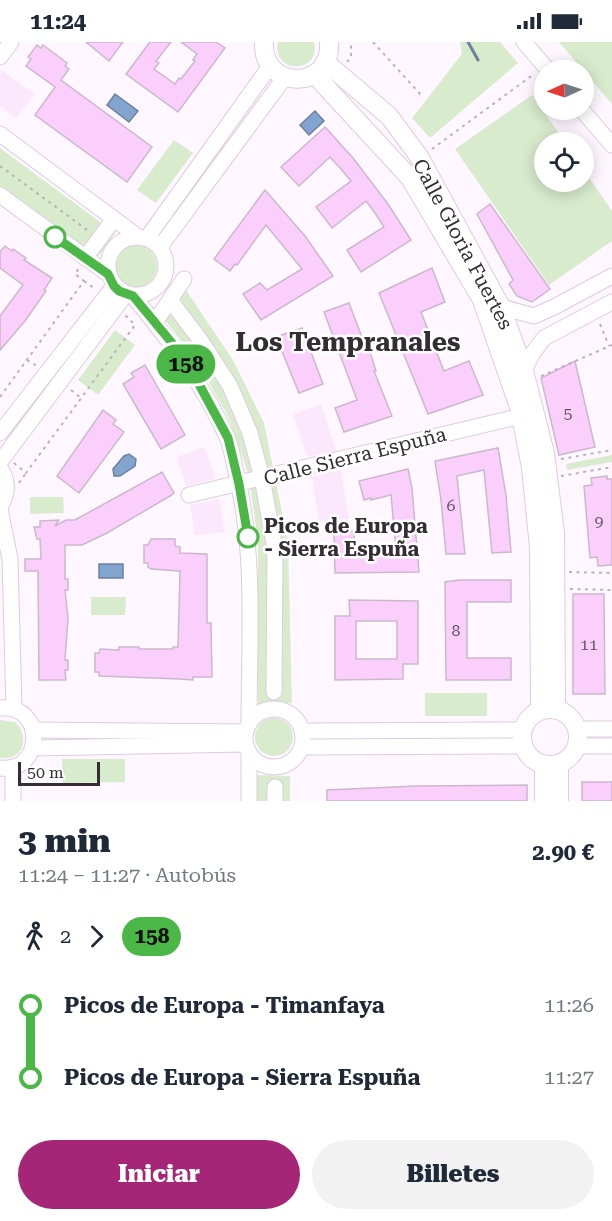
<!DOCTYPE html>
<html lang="es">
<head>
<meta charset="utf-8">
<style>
	:root { --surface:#fff; --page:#f2f2f3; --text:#1f2937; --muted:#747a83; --accent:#a52677 }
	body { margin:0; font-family:"Roboto Serif",serif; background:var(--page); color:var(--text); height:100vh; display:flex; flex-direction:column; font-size:22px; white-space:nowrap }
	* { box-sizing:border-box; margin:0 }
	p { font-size:20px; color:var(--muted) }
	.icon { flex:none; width:33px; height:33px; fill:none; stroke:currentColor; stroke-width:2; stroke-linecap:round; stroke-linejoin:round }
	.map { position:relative; height:759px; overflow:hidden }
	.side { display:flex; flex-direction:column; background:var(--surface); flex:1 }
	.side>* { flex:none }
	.badge { padding:0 12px; border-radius:20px; font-size:21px; line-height:39px }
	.needle { width:39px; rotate:267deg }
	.controls { position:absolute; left:534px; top:18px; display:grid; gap:12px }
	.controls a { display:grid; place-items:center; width:60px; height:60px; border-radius:50%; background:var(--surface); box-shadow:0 3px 15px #0003; font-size:30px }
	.scale { position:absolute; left:18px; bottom:15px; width:82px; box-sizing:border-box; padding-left:6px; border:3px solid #342d34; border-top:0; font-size:16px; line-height:21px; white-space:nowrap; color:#342d34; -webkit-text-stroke:4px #fff; paint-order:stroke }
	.map>.badge { position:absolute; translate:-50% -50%; box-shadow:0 0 0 3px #fff }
	.legs { display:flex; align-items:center; gap:9px; height:66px; padding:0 18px; font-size:20px }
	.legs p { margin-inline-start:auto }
	.head { display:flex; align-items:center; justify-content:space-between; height:102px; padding:0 18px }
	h1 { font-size:33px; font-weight:800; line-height:45px }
	.primary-button { display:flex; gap:12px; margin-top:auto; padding:12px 18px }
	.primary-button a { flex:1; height:69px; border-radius:36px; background:var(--accent); color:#fff; font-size:24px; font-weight:800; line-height:69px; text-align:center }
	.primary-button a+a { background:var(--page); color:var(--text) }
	ul { padding:0 18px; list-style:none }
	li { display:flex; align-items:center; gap:21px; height:72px; font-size:22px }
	li i { display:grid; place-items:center; width:9px; height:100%; margin:0 8px; background:currentColor }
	li i::after { content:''; width:15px; height:15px; margin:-8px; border:4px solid; border-radius:50%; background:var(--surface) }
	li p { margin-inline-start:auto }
	li:first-child i { background:linear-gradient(#0000 50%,currentColor 0) }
	li:last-child i { background:linear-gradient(currentColor 50%,#0000 0) }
	.status { display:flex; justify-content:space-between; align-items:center; height:42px; padding:0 30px; background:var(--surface); direction:ltr }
	.status svg { height:16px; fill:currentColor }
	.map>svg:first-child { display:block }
	.built { fill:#fce8fc }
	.green { fill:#d8ebcd }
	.water { fill:#82a5d0; stroke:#6b81a1; stroke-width:1.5 }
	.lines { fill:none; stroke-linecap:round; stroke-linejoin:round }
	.stream { stroke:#6b81a1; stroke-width:3 }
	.building { fill:#fbcffb; stroke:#cbb8cb; stroke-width:1.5; fill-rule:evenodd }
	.minor-casing { stroke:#decbde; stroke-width:17 }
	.major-casing { stroke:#decbde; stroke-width:20 }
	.path { stroke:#bab3ba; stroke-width:2; stroke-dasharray:3 4.5; stroke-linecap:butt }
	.minor { stroke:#fff; stroke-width:15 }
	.major { stroke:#fff; stroke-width:18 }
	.line-1-casing { stroke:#fff; stroke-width:14 }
	.line-1 { stroke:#4ab747; stroke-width:9 }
	.stop-1-dot { fill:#fff; stroke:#4ab747; stroke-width:3 }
	.labels { text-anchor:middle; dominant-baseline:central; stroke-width:5; stroke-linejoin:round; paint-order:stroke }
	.number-label { font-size:16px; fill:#665666 }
	.street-label { font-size:20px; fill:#342d34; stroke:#fff }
	.stop-label { font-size:20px; font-weight:bold; fill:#342d34; stroke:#fff; text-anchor:start }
	.district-label { font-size:26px; font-weight:bold; fill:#342d34; stroke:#fff }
</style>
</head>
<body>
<div class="status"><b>11:24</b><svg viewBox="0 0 49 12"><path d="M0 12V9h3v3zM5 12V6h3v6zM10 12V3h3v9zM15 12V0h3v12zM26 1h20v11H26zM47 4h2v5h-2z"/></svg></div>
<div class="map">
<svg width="612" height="759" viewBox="0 0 612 759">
	<rect width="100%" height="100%" fill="#fff7ff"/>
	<g class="built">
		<path d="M2 28 34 52 16 76 0 64V31Z"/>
		<path d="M321 362 336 409 307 415 293 372Z"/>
		<path d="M205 405 215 437 186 444 177 415Z"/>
		<path d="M341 428 349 477 319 480 312 435Z"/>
		<path d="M219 457 225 490 195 493 190 463Z"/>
	</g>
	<g class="green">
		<path d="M278 0H314C322 32 271 33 278 0Z"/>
		<path d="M460 0H500L518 21 430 96 412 76 462 12Z"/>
		<path d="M559 0H612V62Z"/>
		<path d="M532 53 565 100H544V140H584V128L612 169V199L549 243 455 107Z"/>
		<path d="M174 98 193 111 156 161 137 148Z"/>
		<path d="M0 106 115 191 97 216 0 144Z"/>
		<circle cx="136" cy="224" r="21"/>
		<path d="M186 248 233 318 264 381 288 500 292 661 258 664V498L248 431 229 376 198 321 165 278Z"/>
		<path d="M115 288 135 303 98 353 78 338Z"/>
		<path d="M612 413V420L567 428 566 422Z"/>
		<path d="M30 455H63L64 471 30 472Z"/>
		<path d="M91 555H126L125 573H91Z"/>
		<rect x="425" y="651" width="62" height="23"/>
		<circle cx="274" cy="695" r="19"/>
		<path d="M0 678 15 680C31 694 23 719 0 716Z"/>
		<path d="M62 717H125V740L63 741Z"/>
		<path d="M256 733 290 734V759H256Z"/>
	</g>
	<g class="water">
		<path d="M115 52 138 69 129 80 107 63Z"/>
		<path d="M315 69 324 79 309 93 300 83Z"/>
		<path d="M129 412 136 417 135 424 120 434H114L113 427 124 414Z"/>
		<rect x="99" y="522" width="24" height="14"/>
	</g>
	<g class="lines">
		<path class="stream" d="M468 0 478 18"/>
	</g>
	<g class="building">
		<path d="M86 0H123L109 19Z"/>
		<path d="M150 0H171L156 19 159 21 154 27 175 42 179 36 181 37 195 19 193 18 197 12 181 0H216L225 6 178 70 126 32Z"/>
		<path d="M37 3 41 6 43 3 67 21 65 24 69 27 61 38 152 105 127 140 35 73 55 45 26 24 31 17 28 15Z"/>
		<path d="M325 85 353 116 388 162 411 198 361 230 347 208 384 185 375 171 366 159 332 186 316 165 351 139 341 127 330 115 299 144 281 125Z"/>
		<path d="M265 148 305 194 333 234 261 278 243 252 260 241 267 248 302 227 266 183 237 223 235 222 230 229 214 217Z"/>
		<path d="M490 162 550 247 532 260 517 254 509 242 513 238 477 172Z"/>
		<path d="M5 204 12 209 13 207 26 216 24 218 52 236 44 248 46 249 25 279 0 308V274L23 243 0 226V210Z"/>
		<path d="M432 226 445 260 421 270 444 329 469 319 483 353 428 372 379 251Z"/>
		<path d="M349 261 368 311 370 310 376 329H374L392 374 344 390 335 366 357 358 324 270Z"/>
		<path d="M302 286 323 342 299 351 276 295Z"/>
		<path d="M575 319 595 405 559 413 541 336Z"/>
		<path d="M145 323 185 393 161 407 123 342 134 335 131 331Z"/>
		<path d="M103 368 116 378 113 382 124 390 79 451 57 434Z"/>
		<path d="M498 406 506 453 511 510 492 511 484 428 457 434 465 512H446L441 458 435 419Z"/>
		<path d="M408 427 412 446 419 530 335 531 334 492 353 489 357 508H396L391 453 371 458V456L364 458 359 439Z"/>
		<path d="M162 430 174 451 170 454 107 491 82 503H65V537H68V548H65L68 576 65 618H68V628H65L66 638H39L38 529H25V517H41L40 497H37L34 485H40V479L59 478 55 484 66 478H75Z"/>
		<path d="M607 434V437H612V523L598 524 597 515 590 516 584 444 592 443 591 436Z"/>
		<path d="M151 497H175V504L180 505V511L207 512V581H211L212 635H193V638L180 637 99 634V630H95V611H99L100 607 119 608V605H139V607H173V605H178L180 529 151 527 148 525V521H144V503H148Z"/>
		<path d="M460 538H511V560H467V616H511V638H446L445 540Z"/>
		<path d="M573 552H604L605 652H573Z"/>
		<path d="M349 558 418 559V622H403V637L335 638V574H350ZM356 579H397V617H356Z"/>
		<rect x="582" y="740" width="30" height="19"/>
		<path d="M527 743V759H327V748L416 744Z"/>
	</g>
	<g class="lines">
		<defs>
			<g id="minor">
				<path d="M524 0 548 28"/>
				<path d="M0 15 11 0"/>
				<path d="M582 68 612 103"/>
				<path d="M0 92 137 194"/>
				<path d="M0 153 108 232"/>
				<circle cx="137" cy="224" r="29"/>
				<path d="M147 196 270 24"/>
				<path d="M160 205 285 35"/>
				<path d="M85 216 114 177"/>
				<path d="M133 254C169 298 204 343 227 395 232 406 233 419 236 430 256 512 249 598 249 682"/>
				<path d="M170 258 201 299 230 344 250 391 262 436 275 507 274 650"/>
				<path d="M501 265 534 274 554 265 612 234"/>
				<path d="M155 280 184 237"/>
				<path d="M524 329 532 312 544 296 612 260"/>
				<path d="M0 391 114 244"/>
				<path d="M0 420 126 252"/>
				<path d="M0 426C9 438 8 452 0 465"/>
				<path d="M189 453 521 374"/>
				<path d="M0 467 10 517 14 667"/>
				<path d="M0 666C46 662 44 731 0 726"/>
				<circle cx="274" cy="696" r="29"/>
				<path d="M578 687H612"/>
				<path d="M33 688 246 690"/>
				<path d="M303 689 523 688"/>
				<path d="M578 704H612"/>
				<path d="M303 705 523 704"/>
				<path d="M33 706 246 702"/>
				<path d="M249 711V759"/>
				<path d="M13 725V759"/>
				<path d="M275 759V745"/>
			</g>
			<g id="major">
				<path d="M264 0C261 49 333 49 329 0"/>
				<path d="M325 20 389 74 420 116 501 265 524 329 545 411 555 491 556 668"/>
				<path d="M314 32 410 136 482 258 520 368 531 426 539 505 540 669"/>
				<circle cx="550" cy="695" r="28"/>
				<path d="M544 724V759"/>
				<path d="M559 759V723"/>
			</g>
		</defs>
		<use href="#minor" class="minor-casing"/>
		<use href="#major" class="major-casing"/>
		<g class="path">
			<path d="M373 0 421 53"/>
			<path d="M347 20 351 15V0"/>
			<path d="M432 107 534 32"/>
			<path d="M0 124 90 190"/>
			<path d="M84 239 95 247"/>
			<path d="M600 282 609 304"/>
			<path d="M27 318 37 324"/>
			<path d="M541 334 612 303"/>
			<path d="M71 348 81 356"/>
			<path d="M0 355 84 239 75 232 79 226"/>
			<path d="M561 417 612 408"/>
			<path d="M14 421 26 431 135 283 125 273"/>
			<path d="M561 434 612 425"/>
			<path d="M19 441 26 431"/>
			<path d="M569 530 612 531"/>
			<path d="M570 547 612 548"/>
		</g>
		<use href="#minor" class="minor"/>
		<use href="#major" class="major"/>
	</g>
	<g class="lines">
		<defs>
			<path id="line-1" d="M55 195 108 232 114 244 119 249 133 254 172 301 200 344 228 396 239 442 248 495"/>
		</defs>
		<use href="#line-1" class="line-1-casing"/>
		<use href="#line-1" class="line-1"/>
	</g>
	<g class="stop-1-dot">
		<circle cx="55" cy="195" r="10"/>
		<circle cx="248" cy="495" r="10"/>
	</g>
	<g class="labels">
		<g class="number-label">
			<text x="568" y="371">5</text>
			<text x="451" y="463">6</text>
			<text x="599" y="479">9</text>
			<text x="456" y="588">8</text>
			<text x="589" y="602">11</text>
		</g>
		<g class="street-label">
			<text transform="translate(463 202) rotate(62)">Calle Gloria Fuertes</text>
			<text transform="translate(355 414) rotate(-14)">Calle Sierra Espuña</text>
		</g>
		<g class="stop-label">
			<text x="264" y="484">Picos de Europa<tspan x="264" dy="23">- Sierra Espuña</tspan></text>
		</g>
		<g class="district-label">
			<text x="348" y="300">Los Tempranales</text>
		</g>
	</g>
</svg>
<div class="controls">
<a><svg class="needle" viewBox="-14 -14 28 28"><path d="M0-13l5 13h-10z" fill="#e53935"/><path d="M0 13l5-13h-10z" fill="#747a83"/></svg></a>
<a><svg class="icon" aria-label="locate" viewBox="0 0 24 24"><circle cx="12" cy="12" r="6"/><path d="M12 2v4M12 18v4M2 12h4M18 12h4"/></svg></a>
</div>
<div class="scale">50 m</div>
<b class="badge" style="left:186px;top:322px;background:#4ab747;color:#111">158</b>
</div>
<section class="side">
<div class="head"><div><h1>3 min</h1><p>11:24 – 11:27 · Autobús</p></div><b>2.90 €</b></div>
<div class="legs"><svg class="icon" aria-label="walk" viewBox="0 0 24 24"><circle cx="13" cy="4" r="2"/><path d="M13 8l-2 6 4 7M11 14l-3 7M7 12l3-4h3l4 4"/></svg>2<svg class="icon" aria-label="forward" viewBox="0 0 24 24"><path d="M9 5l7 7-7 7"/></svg><b class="badge" style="background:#4ab747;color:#111">158</b></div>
<ul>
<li><i style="color:#4ab747"></i><b>Picos de Europa - Timanfaya</b><p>11:26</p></li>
<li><i style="color:#4ab747"></i><b>Picos de Europa - Sierra Espuña</b><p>11:27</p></li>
</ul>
<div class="primary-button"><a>Iniciar</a><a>Billetes</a></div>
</section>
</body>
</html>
